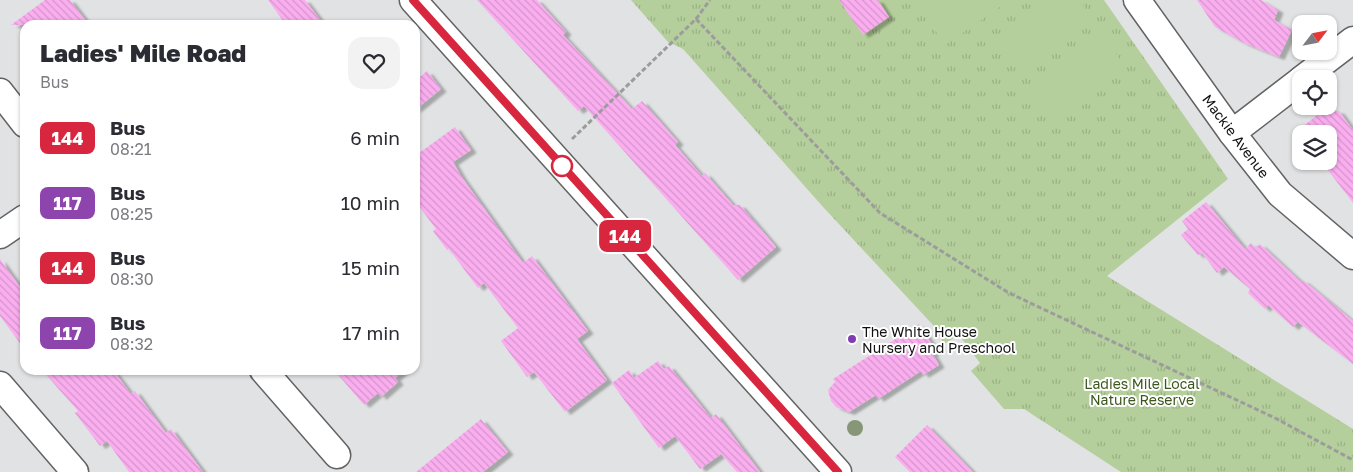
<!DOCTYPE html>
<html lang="en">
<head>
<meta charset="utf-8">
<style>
	:root { --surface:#fff; --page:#f2f2f3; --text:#2b2b33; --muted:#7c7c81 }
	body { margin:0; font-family:"Golos Text",sans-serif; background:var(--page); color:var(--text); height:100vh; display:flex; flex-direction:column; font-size:19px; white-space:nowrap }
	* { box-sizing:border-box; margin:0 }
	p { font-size:16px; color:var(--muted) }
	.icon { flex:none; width:28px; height:28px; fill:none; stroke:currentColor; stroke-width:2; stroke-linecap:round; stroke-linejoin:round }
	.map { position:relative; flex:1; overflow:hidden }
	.side { position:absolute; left:20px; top:20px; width:400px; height:355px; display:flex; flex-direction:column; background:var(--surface); border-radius:15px; box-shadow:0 1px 4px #0004 }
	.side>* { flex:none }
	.badge { padding:0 10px; border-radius:8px; font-size:18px; line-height:32px }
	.needle { width:32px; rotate:58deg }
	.fabs { position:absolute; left:1292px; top:15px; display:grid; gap:10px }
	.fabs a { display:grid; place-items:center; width:45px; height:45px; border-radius:10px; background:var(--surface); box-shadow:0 1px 4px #0004; font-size:25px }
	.map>.badge { position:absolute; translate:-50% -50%; box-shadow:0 0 0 2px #fff }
	.round { display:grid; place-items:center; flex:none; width:52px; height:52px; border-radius:15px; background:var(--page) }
	.overview { display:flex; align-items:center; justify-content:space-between; height:85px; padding:0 20px }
	h1 { font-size:24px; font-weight:800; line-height:38px }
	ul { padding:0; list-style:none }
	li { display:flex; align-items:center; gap:15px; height:65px; padding:0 20px }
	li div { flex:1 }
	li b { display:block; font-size:19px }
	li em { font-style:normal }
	li .badge { min-width:55px; font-weight:700; text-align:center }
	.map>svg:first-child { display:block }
	.grass { fill:url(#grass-tufts) }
	.garden { fill:#b4cf9b }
	.building { fill:url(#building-back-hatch); filter:url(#shadow) }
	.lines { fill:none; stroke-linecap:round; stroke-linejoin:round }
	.minor-casing { stroke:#636364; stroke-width:29 }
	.path { stroke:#9c9c9d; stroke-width:3; stroke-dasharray:5 2.5; stroke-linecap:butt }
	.minor { stroke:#fff; stroke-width:26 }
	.tree { fill:#869676 }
	.line-casing { stroke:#fff; stroke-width:11 }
	.line { stroke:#d7263d; stroke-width:8 }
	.stop-dot { fill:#fff; stroke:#d7263d; stroke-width:2.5 }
	.poi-dot { fill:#7e3db1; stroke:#fff; stroke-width:2 }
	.labels { text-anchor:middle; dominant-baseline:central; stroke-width:4; stroke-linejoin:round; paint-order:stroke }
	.street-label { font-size:14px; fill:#101011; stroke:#fff }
	.poi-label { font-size:14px; fill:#101011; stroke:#fff; text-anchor:start }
	.park-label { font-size:14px; fill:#3c571c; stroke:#fff }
</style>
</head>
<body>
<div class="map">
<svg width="1353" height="472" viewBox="0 0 1353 472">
	<defs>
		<pattern id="grass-tufts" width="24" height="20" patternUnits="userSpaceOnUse" patternTransform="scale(1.25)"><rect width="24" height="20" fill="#b4cf9b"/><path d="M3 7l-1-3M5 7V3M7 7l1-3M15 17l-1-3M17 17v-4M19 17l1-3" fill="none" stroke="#9ab184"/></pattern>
		<pattern id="building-back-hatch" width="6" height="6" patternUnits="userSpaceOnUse" patternTransform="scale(1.25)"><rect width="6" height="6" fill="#faaeef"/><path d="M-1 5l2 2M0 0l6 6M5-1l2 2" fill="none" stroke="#d595cc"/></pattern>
		<filter id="shadow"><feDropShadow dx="5.5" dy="3" stdDeviation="1" flood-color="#0004"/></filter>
	</defs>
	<rect width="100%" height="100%" fill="#e1e2e3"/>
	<path class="grass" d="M631 0H1104L1228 179 1107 276 1353 429V472H1121L1024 409H1004L971 371 980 363 959 335 944 344 933 325 824 208 683 49 668 42Z"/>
	<g class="garden">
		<path d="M914 0H1010L945 45Z"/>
		<path d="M1047 0H1079L1092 19 1018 71 994 37Z"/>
		<path d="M1102 34 1126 68 1052 121 1028 87Z"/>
	</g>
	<g class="building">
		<path d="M45 0H70L89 25H11Z"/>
		<path d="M268 0H305L324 25H286Z"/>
		<path d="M477 0H537L566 32 563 35 632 109 642 101 678 142 675 145 702 176 705 173 733 205H740L776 247 738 280 584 106 578 111Z"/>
		<path d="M839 0H878L889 17 863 35Z"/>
		<path d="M1197 0H1261L1278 10 1274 20 1292 30 1279 57 1244 43 1215 27Z"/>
		<path d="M427 71 441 89 415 110V81Z"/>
		<path d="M1325 109 1339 111 1353 130V203L1321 161H1329V134H1306L1302 127Z"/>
		<path d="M455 127 471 150 453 162 461 176 523 263 532 256 588 331 577 339 607 380 565 412 534 372 527 377 501 341 518 328 484 283 478 288 449 249 447 250 433 231 436 229 415 201V156Z"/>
		<path d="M1206 202 1245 249 1251 243 1256 248 1260 244 1301 282 1303 280 1353 321V364L1298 322 1293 327 1268 305 1265 309 1248 293 1250 289 1224 267 1217 273 1202 253 1198 255 1181 235 1188 229 1182 221Z"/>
		<path d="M0 259 25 294V350L0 316Z"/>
		<path d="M919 324 936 351 932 353 939 365 923 375 921 371 878 399 876 395 849 412 836 407 831 401 828 390 835 382 833 379Z"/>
		<path d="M658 361 664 369 669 366 711 418 716 414 760 472H737L721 454 700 469 675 436 659 448 612 383 629 370 634 378Z"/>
		<path d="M42 370H113L131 394 135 391 166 433 171 429 203 472H129L107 441 100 446 75 413 78 411Z"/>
		<path d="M334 370H404L395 378 398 382 381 397 378 393 364 405Z"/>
		<path d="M481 419 508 452 483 472H416Z"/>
		<path d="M927 425 973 472H910L895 457Z"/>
	</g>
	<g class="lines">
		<defs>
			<g id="minor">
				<path d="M413 0 838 472"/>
				<path d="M1137 0 1232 133 1280 194 1353 256"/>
				<path d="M1302 79 1353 40"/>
				<path d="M0 92 25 124"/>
				<path d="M1232 133 1301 80"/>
				<path d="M0 235 25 218"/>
				<path d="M263 370 337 455"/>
				<path d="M0 385 75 472"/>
			</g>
		</defs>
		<use href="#minor" class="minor-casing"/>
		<g class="path">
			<path d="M696 19 880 213 1009 293 1275 418 1353 460"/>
			<path d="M572 139 696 19 710 0"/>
		</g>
		<use href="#minor" class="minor"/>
	</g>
	<circle class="tree" cx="855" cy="428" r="8"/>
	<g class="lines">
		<defs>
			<path id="line" d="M413 0 838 472"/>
		</defs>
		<use href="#line" class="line-casing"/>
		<use href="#line" class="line"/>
	</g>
	<circle class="stop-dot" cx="562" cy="166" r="10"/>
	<circle class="poi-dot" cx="852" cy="339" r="5"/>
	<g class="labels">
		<g class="street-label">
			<text transform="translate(1236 136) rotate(53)">Mackie Avenue</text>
		</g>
		<g class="poi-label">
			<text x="862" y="331">The White House<tspan x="862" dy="16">Nursery and Preschool</tspan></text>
		</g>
		<g class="park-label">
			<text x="1142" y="383">Ladies Mile Local<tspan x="1142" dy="16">Nature Reserve</tspan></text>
		</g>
	</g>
</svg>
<div class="fabs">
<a><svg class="needle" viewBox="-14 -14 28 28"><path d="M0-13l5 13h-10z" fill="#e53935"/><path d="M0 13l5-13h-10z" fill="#7c7c81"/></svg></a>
<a><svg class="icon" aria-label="locate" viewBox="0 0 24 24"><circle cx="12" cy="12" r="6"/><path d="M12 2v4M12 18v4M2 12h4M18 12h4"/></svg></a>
<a><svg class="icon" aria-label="layers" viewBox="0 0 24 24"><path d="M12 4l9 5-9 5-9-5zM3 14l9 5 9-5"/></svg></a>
</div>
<b class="badge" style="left:625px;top:236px;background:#d7263d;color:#fff">144</b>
<section class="side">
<div class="overview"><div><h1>Ladies' Mile Road</h1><p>Bus</p></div><a class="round"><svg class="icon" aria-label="heart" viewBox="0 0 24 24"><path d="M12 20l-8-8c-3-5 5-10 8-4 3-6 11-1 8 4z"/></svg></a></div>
<ul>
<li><span class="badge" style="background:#d7263d;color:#fff">144</span><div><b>Bus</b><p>08:21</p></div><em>6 min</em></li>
<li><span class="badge" style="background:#8e44ad;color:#fff">117</span><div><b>Bus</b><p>08:25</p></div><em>10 min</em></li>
<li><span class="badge" style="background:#d7263d;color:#fff">144</span><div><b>Bus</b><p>08:30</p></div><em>15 min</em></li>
<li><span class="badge" style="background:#8e44ad;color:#fff">117</span><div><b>Bus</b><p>08:32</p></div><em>17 min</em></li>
</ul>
</section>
</div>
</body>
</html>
